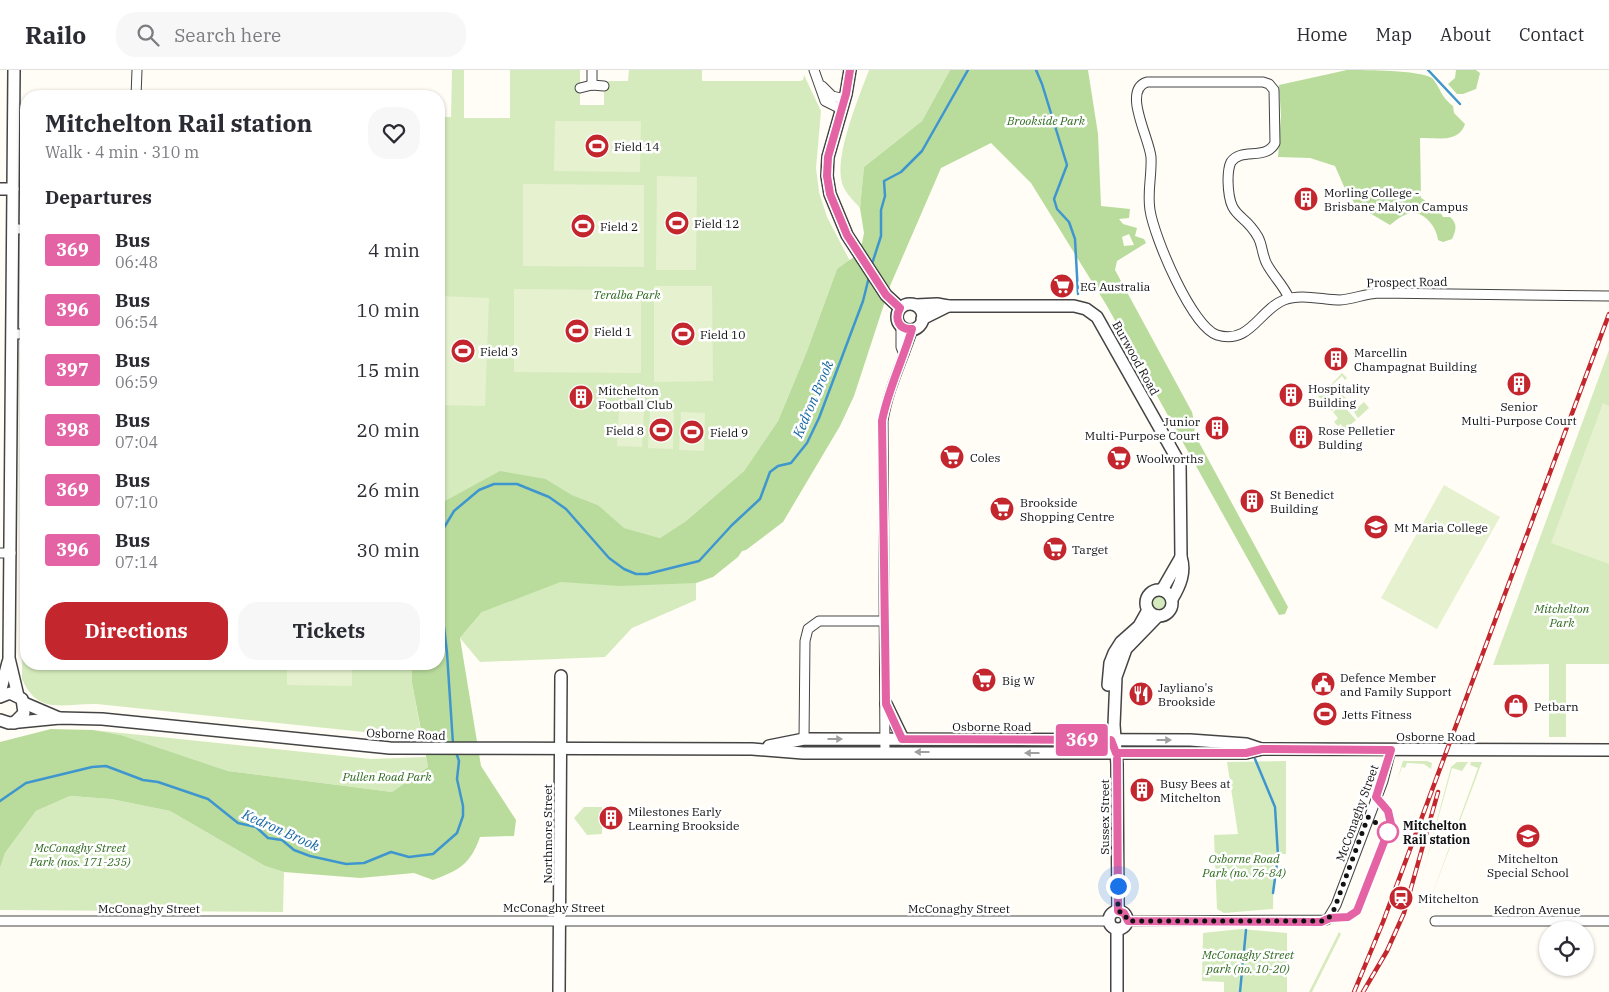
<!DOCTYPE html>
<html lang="en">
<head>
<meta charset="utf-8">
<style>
	:root { --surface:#fff; --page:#f7f7f7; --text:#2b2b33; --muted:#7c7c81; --line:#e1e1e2; --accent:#c4262e }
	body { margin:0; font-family:"IBM Plex Serif",serif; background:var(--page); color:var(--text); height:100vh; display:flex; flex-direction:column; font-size:19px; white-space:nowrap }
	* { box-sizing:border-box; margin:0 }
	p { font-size:16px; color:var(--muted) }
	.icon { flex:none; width:28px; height:28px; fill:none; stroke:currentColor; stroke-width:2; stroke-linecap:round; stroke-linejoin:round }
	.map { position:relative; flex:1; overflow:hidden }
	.details { position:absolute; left:20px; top:20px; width:425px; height:580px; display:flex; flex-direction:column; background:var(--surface); border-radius:20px; box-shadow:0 1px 4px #0004 }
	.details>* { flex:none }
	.badge { padding:0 10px; border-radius:4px; font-size:18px; line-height:32px }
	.controls { position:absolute; left:1539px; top:851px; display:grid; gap:10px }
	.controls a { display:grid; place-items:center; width:55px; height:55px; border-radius:50%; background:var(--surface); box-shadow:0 1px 4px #0004; font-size:25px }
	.you { position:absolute; width:25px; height:25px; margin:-12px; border:4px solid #fff; border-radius:50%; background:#1a73e8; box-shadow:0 0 0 8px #1a73e833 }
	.map>.badge { position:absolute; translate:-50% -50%; box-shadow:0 0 0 2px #fff }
	h2 { padding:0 25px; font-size:19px; line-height:45px }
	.round { display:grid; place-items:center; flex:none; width:52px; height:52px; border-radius:20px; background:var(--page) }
	.headline { display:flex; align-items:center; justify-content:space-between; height:85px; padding:0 25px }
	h1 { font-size:24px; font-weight:700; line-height:38px }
	.cta { display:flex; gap:10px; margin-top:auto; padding:10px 25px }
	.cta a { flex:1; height:58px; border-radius:20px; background:var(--accent); color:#fff; font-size:20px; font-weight:700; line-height:58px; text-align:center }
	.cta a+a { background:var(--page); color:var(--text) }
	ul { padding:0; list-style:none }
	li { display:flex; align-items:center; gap:15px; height:60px; padding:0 25px }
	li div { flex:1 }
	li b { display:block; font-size:19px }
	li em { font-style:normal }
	li .badge { min-width:55px; font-weight:700; text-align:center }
	header { display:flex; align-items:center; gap:30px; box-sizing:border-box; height:70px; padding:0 25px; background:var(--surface); border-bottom:1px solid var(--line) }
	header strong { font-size:24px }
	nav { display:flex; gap:28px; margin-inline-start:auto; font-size:18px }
	.search { width:350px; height:45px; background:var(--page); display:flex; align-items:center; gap:12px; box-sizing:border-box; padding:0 18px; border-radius:20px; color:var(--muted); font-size:19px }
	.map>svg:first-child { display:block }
	.green { fill:#d5ebbd }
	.forest { fill:#b9dc9c; fill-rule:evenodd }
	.pitch { fill:#e6f2cf }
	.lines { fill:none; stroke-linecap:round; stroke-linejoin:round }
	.stream { stroke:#3f96cf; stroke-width:2.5 }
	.minor-casing { stroke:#444; stroke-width:11 }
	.tertiary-casing { stroke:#444; stroke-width:14 }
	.minor { stroke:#fff; stroke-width:9 }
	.tertiary { stroke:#fff; stroke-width:11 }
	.rail-casing { stroke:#c4262e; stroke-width:4.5 }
	.rail { stroke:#fff; stroke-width:2.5; stroke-dasharray:8; stroke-linecap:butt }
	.oneway { fill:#a0a0a0 }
	.line-casing { stroke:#fff; stroke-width:11 }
	.line { stroke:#e463a4; stroke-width:8 }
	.walk { stroke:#111; stroke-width:5; stroke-dasharray:0 9 }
	.stop-dot { fill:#fff; stroke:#e463a4; stroke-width:2.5 }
	.labels { text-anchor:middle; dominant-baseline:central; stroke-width:5; stroke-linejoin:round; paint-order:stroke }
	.park-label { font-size:12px; font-style:italic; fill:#2f6b1f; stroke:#fff }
	.poi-label { font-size:12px; fill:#111; stroke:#fff; text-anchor:start }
	.street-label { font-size:12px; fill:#111; stroke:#fff }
	.stop-label { font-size:12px; font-weight:bold; fill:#111; stroke:#fff; text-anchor:start }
	.water-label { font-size:14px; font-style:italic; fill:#1768a6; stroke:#fff }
</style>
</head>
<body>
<header>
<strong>Railo</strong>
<div class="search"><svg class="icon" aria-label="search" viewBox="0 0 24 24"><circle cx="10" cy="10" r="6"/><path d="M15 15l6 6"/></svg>Search here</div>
<nav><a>Home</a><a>Map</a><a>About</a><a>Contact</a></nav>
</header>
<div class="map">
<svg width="1609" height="922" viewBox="0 0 1609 922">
	<rect width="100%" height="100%" fill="#fffdf5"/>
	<g class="green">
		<path d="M452 0H464V48H510V0H580V35H604V11H628L629 0H702V11H800L803 10 804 5 821 41 816 98 819 122 827 147 850 191 837 199 807 281 778 351 744 401 686 451 660 468 623 458 598 435 572 425 546 409 446 431 439 444V47H451Z"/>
		<path d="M869 0H950L922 51 864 97 860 138C854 131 845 123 842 113 834 85 859 27 869 0Z"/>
		<path d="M25 274 26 594H412V613L422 668 97 634C64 633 38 646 22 609Z"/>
		<path d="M1609 280V594H1566V667H1549V594L1493 595Z"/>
		<path d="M1342 303 1347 308 1345 310 1342 306 1333 314 1356 339 1364 332 1369 338 1358 348 1349 334 1347 336 1341 329 1342 328 1340 324 1338 326 1333 318 1329 317Z"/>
		<path d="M1327 318 1340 333 1332 341 1318 326Z"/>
		<path d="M1342 334 1356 350 1343 361 1341 354 1338 356 1334 352 1338 348 1333 342Z"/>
		<path d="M561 512 696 513V530L632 558 605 587 480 592 460 568 483 541Z"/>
		<circle cx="1160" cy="532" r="8"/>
		<path d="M93 660 371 689 426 687 428 697 392 722 228 701 121 665Z"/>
		<path d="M1286 691V784H1274L1273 839 1224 843 1217 839 1214 765 1238 764 1227 692Z"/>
		<path d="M1403 691H1427L1432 693 1431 699 1424 694 1407 693 1405 698 1402 697 1397 711Z"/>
		<path d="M1457 692H1468L1462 701 1452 698 1421 810 1451 697Z"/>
		<path d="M1471 692H1482L1429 833 1478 698 1470 695Z"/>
		<path d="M70 726 111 729 170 741 265 796 284 802 283 842 0 840V798L5 783 36 741Z"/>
		<path d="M584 737H602V764L587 765 574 748Z"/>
		<path d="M1241 859 1287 863V922H1224V912L1202 911 1203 863Z"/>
		<path d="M1339 862 1341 864 1312 922H1309Z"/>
	</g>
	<g class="forest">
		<path d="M950 0H1088L1098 64 1101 136 1130 139 1129 148 1119 149 1123 154 1137 158 1135 166 1144 169 1146 173 1117 191 1115 200 1192 342 1195 356 1194 363 1288 537 1285 544 1279 545 1107 236 1031 113 991 73 941 98 890 216 854 326 840 356 783 452 746 480 742 481 738 487 713 507 696 513 620 516 561 512 482 542 460 568 481 696 516 750 514 766 480 767C470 795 459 800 433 810L414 803 360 808 284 802 265 796 170 741 111 729 70 726 36 741 5 783 0 798V672L51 659 93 660 121 665 228 701 392 722 428 697 412 613V594H439V444L445 431 500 401 546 409 572 425 598 435 624 458 660 468 686 451 744 401 778 351 807 281 837 199 854 187 862 173 864 163 860 138 864 97 922 51ZM1129 164 1134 175 1124 176 1122 167Z"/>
		<path d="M1347 0C1367 0 1418 0 1432 8 1441 18 1440 26 1453 36L1454 43 1465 54C1458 74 1437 67 1420 68L1421 128 1438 138 1443 147H1450C1458 154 1456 160 1452 169L1443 172 1438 170C1437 157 1422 138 1407 144 1401 146 1395 151 1390 155L1356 135 1346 121 1335 96 1310 88 1278 87 1281 46 1279 15Z"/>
		<path d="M1456 0H1476L1480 3 1476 19 1463 24H1457L1448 14 1455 8Z"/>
	</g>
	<g class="pitch">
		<path d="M555 51H641L640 102 554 101Z"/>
		<path d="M657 106 697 107 696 200H656Z"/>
		<path d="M523 114 644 115V197L523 196Z"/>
		<path d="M654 216H712L713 311 654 312Z"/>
		<path d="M514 219 641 220V303L514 302Z"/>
		<path d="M439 226 489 228 485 336 439 335Z"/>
		<path d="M1603 333 1609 336V494L1551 473Z"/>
		<path d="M619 339 644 340 642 377 617 376Z"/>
		<path d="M650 341 674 342 673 379 648 378Z"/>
		<path d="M681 342 705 343 704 381 679 380Z"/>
		<path d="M1444 415 1500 447 1437 559 1381 528Z"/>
		<path d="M287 594H352V616L287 615Z"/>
	</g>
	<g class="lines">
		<g class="stream">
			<path d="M1036 0 1042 14 1067 95 1054 129 1057 139 1069 152 1075 169 1078 224"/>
			<path d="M1428 0 1460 34"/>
			<path d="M871 197 881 166V140L885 126 884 111 901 102 922 81 968 0"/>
			<path d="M439 466 454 441 479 420 494 414H517L549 427 566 439 609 488 624 499 636 504H647L699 491 732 455 760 429 770 402 778 396 791 393 807 373 819 348 863 231 869 207"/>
			<path d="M439 541 444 557 447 583 453 674"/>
			<path d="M1255 689 1275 737 1278 786 1273 823"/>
			<path d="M0 731 26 713 92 697 106 696 143 710 158 712 208 729 238 753 256 757 268 768 282 770 294 780 310 786 346 794 364 793 391 782 409 787 433 784 457 763 463 746V736L457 709 459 691 456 682"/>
			<path d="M1240 922 1246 860"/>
		</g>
		<defs>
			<g id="minor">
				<path d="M814 0 825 31 841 39"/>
				<path d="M592 15V0"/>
				<path d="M822 16 832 26 845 29"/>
				<path d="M580 18 592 15 604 16"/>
				<path d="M136 26 137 0"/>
				<path d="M13 159H26"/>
				<path d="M1289 228C1283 215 1275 208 1268 196 1262 187 1263 176 1258 167 1243 140 1229 151 1228 111 1228 105 1228 98 1231 92 1241 77 1266 91 1275 73L1274 20 1269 14 1263 12H1147C1122 20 1149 67 1151 87 1152 105 1147 123 1150 140 1154 167 1192 257 1217 265 1250 275 1259 240 1284 230 1301 223 1323 230 1340 230 1353 229 1365 224 1378 223L1609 226"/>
				<path d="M901 256V277L904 284"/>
				<path d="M12 264H26"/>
				<path d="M0 483H11"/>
				<path d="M804 669 805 571 808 559 819 551H884"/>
				<path d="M885 683 883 351C888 319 903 290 913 259"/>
				<path d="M0 851H1109"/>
				<path d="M1128 851 1327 850 1336 835 1383 711 1391 680"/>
				<path d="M1435 851H1609"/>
			</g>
			<g id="tertiary">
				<path d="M14 0 9 588 18 626"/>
				<path d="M850 0 846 24 828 87 827 106 830 124 847 165 886 225 900 238"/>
				<path d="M0 119H13"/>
				<circle cx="910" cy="247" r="13"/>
				<path d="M916 235 937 234 948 236H1074L1086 239 1097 247 1180 394 1181 487C1186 502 1180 516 1172 529"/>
				<path d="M922 249 948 236"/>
				<circle cx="1159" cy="533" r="13"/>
				<path d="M1162 520 1181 487"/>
				<path d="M1108 615 1110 593 1114 583 1121 572 1139 556 1148 540"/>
				<path d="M0 623 8 592"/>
				<path d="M0 627 10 623 22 629 24 643 14 653"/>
				<path d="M24 633 59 648"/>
				<path d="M886 634 903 669"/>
				<path d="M0 650 9 653 60 648 102 649 390 678 752 679 803 683H1246L1262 679 1609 680"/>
				<path d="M769 676 804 669 1190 670 1246 674 1261 679"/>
				<circle cx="1118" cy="850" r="9"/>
				<path d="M1118 841 1117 694 1114 655 1116 607 1126 579 1158 546"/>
				<path d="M559 922 561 606"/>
				<path d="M1117 922V860"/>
			</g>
		</defs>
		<use href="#minor" class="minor-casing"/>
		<use href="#tertiary" class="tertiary-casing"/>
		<use href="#minor" class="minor"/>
		<use href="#tertiary" class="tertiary"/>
		<defs>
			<g id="rail">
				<path d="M1354 922 1383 852 1609 244"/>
				<path d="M1363 922 1387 881 1404 843 1438 722"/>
			</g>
		</defs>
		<use href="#rail" class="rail-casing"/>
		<use href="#rail" class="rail"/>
	</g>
	<defs><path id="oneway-solid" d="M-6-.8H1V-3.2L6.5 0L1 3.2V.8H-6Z" transform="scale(1.25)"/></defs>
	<g class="oneway">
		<use href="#oneway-solid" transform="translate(835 669)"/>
		<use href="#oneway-solid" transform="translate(1164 670)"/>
		<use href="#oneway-solid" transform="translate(922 682) rotate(-180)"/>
		<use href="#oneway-solid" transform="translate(1032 683) rotate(-180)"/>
	</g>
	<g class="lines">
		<defs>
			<path id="line" d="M850 0 846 24 828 87 827 106 830 124 847 165 886 225 900 238C894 249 899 260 912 259 903 290 888 319 882 351L886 634 902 669 1111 670 1116 683H1246L1262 679 1391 680 1376 727 1388 741 1391 754 1357 841 1348 847 1330 848 1321 852 1128 851 1124 843 1118 841 1117 689"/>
		</defs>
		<use href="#line" class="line-casing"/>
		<use href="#line" class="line"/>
		<path class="walk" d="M1118 816V841L1124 843 1128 851H1324L1332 845 1368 747 1388 762"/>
	</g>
	<defs>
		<symbol id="stadium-disc" viewBox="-11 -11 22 22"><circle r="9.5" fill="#c4262e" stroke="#fff"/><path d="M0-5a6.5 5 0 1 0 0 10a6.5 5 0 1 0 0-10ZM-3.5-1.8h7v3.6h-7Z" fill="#fff"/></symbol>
		<symbol id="building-disc" viewBox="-11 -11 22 22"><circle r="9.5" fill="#c4262e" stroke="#fff"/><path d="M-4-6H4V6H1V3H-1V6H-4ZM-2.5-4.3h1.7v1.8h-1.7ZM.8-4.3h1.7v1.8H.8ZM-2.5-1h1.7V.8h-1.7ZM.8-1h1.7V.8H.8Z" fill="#fff"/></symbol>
		<symbol id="supermarket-disc" viewBox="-11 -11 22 22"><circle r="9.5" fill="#c4262e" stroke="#fff"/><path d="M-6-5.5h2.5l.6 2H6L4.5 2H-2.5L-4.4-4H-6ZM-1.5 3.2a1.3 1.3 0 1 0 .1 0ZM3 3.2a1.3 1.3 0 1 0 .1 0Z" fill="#fff"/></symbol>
		<symbol id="school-disc" viewBox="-11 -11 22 22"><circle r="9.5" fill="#c4262e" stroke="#fff"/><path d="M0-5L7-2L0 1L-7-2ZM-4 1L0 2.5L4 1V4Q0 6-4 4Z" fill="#fff"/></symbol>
		<symbol id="civic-disc" viewBox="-11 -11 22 22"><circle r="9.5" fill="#c4262e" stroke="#fff"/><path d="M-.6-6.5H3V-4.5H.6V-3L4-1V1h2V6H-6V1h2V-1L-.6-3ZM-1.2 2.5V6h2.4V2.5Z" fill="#fff"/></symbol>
		<symbol id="restaurant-disc" viewBox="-11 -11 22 22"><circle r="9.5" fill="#c4262e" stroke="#fff"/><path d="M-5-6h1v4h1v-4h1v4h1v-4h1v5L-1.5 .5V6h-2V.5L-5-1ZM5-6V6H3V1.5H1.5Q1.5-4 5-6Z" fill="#fff"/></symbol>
		<symbol id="shop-disc" viewBox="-11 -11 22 22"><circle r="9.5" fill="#c4262e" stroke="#fff"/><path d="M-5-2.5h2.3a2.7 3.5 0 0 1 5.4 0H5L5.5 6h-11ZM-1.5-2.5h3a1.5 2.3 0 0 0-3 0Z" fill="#fff"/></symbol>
		<symbol id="station-disc" viewBox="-11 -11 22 22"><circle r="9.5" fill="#c4262e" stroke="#fff"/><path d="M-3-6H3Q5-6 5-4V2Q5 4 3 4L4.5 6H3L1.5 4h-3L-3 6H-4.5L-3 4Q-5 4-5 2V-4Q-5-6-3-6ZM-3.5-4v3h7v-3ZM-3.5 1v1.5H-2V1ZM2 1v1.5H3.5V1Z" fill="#fff"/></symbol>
	</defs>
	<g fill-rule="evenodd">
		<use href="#stadium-disc" x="583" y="62" width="28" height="28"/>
		<use href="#building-disc" x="1292" y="115" width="28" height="28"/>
		<use href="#stadium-disc" x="663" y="139" width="28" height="28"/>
		<use href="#stadium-disc" x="569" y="142" width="28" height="28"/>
		<use href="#supermarket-disc" x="1048" y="202" width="28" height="28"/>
		<use href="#stadium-disc" x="563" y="247" width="28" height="28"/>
		<use href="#stadium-disc" x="669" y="250" width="28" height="28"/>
		<use href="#stadium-disc" x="449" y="267" width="28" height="28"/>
		<use href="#building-disc" x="1322" y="275" width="28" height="28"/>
		<use href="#building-disc" x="1505" y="300" width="28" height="28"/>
		<use href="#building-disc" x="1277" y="311" width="28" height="28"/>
		<use href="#building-disc" x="567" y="313" width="28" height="28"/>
		<use href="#building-disc" x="1203" y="344" width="28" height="28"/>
		<use href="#stadium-disc" x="647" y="346" width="28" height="28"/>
		<use href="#stadium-disc" x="678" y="348" width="28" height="28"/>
		<use href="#building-disc" x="1287" y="353" width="28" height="28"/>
		<use href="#supermarket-disc" x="938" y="373" width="28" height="28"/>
		<use href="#supermarket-disc" x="1105" y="374" width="28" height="28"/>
		<use href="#building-disc" x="1238" y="417" width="28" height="28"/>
		<use href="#supermarket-disc" x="988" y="425" width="28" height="28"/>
		<use href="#school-disc" x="1362" y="443" width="28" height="28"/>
		<use href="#supermarket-disc" x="1041" y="465" width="28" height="28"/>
		<use href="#supermarket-disc" x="970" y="596" width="28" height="28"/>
		<use href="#civic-disc" x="1309" y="600" width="28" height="28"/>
		<use href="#restaurant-disc" x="1127" y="610" width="28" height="28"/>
		<use href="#shop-disc" x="1502" y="622" width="28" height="28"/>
		<use href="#stadium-disc" x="1311" y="630" width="28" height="28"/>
		<use href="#building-disc" x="1128" y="706" width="28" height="28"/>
		<use href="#building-disc" x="597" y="734" width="28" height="28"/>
		<use href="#school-disc" x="1514" y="752" width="28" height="28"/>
		<use href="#station-disc" x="1387" y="814" width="28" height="28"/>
	</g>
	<circle class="stop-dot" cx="1388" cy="762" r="10"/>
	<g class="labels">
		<g class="park-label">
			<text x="1046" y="50">Brookside Park</text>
			<text x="627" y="224">Teralba Park</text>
			<text x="1562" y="538">Mitchelton<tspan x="1562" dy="14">Park</tspan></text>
			<text x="387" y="706">Pullen Road Park</text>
			<text x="80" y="777">McConaghy Street<tspan x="80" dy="14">Park (nos. 171-235)</tspan></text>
			<text x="1244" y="788">Osborne Road<tspan x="1244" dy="14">Park (no. 76-84)</tspan></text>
			<text x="1248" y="884">McConaghy Street<tspan x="1248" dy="14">park (no. 10-20)</tspan></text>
		</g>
		<g class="poi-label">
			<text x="614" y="76">Field 14</text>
			<text x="1324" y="122">Morling College -<tspan x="1324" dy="14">Brisbane Malyon Campus</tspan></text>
			<text x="694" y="153">Field 12</text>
			<text x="600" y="156">Field 2</text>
			<text x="1080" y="216">EG Australia</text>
			<text x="594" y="261">Field 1</text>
			<text x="700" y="264">Field 10</text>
			<text x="480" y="281">Field 3</text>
			<text x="1354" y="282">Marcellin<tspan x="1354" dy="14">Champagnat Building</tspan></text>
			<text x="1308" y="318">Hospitality<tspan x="1308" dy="14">Building</tspan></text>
			<text x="598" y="320">Mitchelton<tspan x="598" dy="14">Football Club</tspan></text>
			<text x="1519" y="336" text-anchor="middle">Senior<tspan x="1519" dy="14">Multi-Purpose Court</tspan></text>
			<text x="1200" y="351" text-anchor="end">Junior<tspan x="1200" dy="14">Multi-Purpose Court</tspan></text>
			<text x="644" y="360" text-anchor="end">Field 8</text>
			<text x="1318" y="360">Rose Pelletier<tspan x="1318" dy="14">Bulding</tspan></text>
			<text x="710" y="362">Field 9</text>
			<text x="970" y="387">Coles</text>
			<text x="1136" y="388">Woolworths</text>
			<text x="1270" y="424">St Benedict<tspan x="1270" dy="14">Building</tspan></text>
			<text x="1020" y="432">Brookside<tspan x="1020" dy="14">Shopping Centre</tspan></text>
			<text x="1394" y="457">Mt Maria College</text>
			<text x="1072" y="479">Target</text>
			<text x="1340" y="607">Defence Member<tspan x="1340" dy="14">and Family Support</tspan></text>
			<text x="1002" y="610">Big W</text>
			<text x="1158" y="617">Jayliano's<tspan x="1158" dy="14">Brookside</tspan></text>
			<text x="1534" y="636">Petbarn</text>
			<text x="1342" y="644">Jetts Fitness</text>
			<text x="1160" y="713">Busy Bees at<tspan x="1160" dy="14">Mitchelton</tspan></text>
			<text x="628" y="741">Milestones Early<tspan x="628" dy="14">Learning Brookside</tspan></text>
			<text x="1528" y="788" text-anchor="middle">Mitchelton<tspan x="1528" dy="14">Special School</tspan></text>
			<text x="1418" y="828">Mitchelton</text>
		</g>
		<g class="street-label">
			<text transform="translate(1407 212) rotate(-1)">Prospect Road</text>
			<text transform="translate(1136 288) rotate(61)">Burwood Road</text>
			<text x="992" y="656">Osborne Road</text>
			<text transform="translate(406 664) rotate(2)">Osborne Road</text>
			<text x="1436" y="666">Osborne Road</text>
			<text transform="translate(1357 743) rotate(-70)">McConaghy Street</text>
			<text transform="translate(1104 747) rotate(-90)">Sussex Street</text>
			<text transform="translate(547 764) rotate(-90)">Northmore Street</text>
			<text x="554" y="837">McConaghy Street</text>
			<text x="149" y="838">McConaghy Street</text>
			<text x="959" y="838">McConaghy Street</text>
			<text x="1537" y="839">Kedron Avenue</text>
		</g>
		<g class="stop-label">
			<text x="1403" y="755">Mitchelton<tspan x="1403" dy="14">Rail station</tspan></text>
		</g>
		<g class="water-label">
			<text transform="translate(813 329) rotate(-67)">Kedron Brook</text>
			<text transform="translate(281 760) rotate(24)">Kedron Brook</text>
		</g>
	</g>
</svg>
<div class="controls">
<a><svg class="icon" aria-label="locate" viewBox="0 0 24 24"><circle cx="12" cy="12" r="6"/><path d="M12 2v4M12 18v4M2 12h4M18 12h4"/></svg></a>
</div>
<div class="you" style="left:1118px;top:816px"></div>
<b class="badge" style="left:1082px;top:670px;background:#e463a4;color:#fff">369</b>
<section class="details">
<div class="headline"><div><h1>Mitchelton Rail station</h1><p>Walk · 4 min · 310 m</p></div><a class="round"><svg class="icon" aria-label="heart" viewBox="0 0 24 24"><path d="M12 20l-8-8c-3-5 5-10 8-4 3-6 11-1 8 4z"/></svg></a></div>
<h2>Departures</h2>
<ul>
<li><span class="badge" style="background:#e463a4;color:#fff">369</span><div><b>Bus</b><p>06:48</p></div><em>4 min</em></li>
<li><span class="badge" style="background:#e463a4;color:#fff">396</span><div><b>Bus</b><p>06:54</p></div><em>10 min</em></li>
<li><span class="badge" style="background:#e463a4;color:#fff">397</span><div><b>Bus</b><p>06:59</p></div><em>15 min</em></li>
<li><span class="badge" style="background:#e463a4;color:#fff">398</span><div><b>Bus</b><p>07:04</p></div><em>20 min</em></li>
<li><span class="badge" style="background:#e463a4;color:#fff">369</span><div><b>Bus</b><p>07:10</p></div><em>26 min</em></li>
<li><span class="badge" style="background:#e463a4;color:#fff">396</span><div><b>Bus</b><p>07:14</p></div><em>30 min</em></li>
</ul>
<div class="cta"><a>Directions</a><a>Tickets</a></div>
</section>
</div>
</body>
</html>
